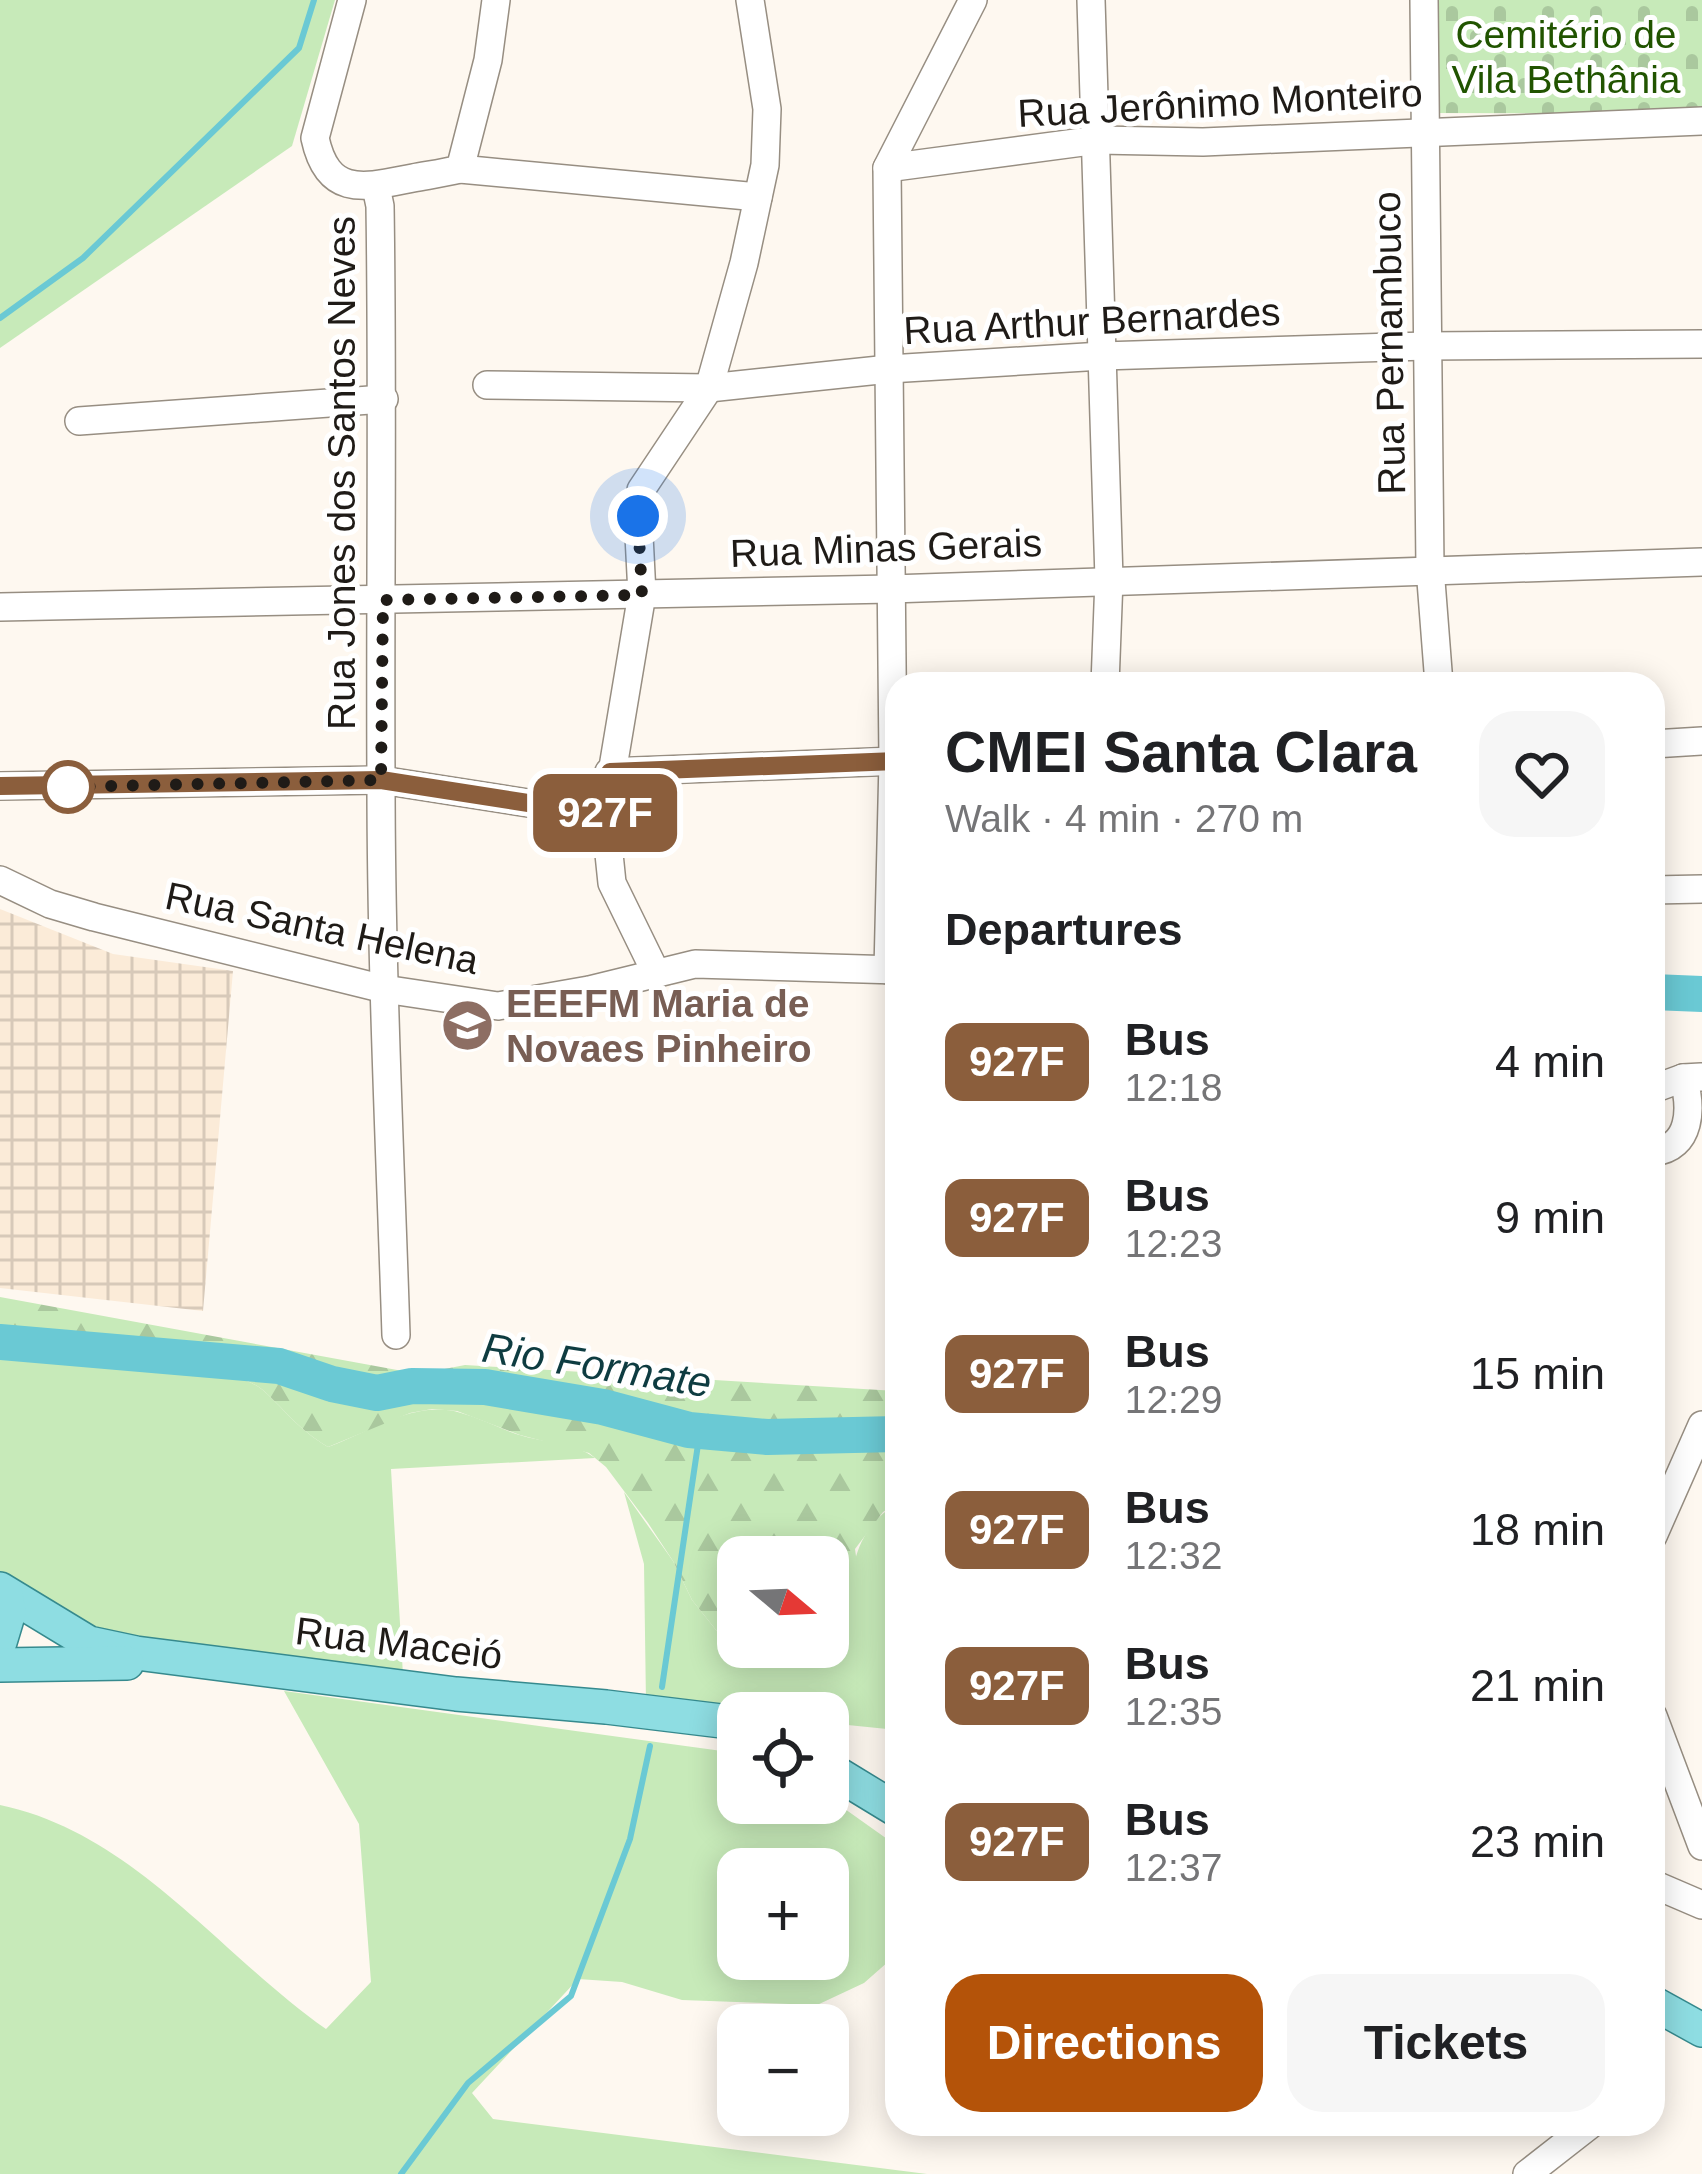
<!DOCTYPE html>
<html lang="en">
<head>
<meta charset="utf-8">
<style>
	:root { --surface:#fff; --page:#f6f6f6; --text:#202124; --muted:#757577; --accent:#b45309 }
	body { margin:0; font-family:Helvetica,sans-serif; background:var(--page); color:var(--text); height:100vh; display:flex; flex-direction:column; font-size:45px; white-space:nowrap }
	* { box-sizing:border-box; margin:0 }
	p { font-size:39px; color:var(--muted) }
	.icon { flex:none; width:66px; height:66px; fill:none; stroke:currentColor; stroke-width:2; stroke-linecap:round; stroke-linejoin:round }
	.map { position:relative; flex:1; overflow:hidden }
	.panel { position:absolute; left:885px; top:672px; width:780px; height:1464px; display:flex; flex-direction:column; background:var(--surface); border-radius:36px; box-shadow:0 6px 30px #0003 }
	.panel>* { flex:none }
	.badge { padding:0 24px; border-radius:18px; font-size:42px; line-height:78px }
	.needle { width:78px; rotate:109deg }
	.buttons { position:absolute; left:717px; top:1536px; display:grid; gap:24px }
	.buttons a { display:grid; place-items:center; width:132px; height:132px; border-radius:24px; background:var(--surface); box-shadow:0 6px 30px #0003; font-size:60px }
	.you { position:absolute; width:60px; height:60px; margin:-30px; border:9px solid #fff; border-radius:50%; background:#1a73e8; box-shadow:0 0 0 18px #1a73e833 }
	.map>.badge { position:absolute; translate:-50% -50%; box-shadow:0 0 0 6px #fff }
	h2 { padding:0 60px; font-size:45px; line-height:108px }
	.round { display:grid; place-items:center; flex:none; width:126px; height:126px; border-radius:36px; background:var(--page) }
	.head { display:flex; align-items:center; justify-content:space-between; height:204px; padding:0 60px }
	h1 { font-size:57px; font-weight:700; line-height:90px }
	.button { display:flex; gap:24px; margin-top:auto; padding:24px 60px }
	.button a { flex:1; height:138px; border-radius:36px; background:var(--accent); color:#fff; font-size:48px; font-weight:700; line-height:138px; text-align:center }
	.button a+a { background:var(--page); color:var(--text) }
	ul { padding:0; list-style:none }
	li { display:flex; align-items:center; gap:36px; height:156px; padding:0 60px }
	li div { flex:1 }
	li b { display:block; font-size:45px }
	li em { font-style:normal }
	li .badge { min-width:132px; font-weight:700; text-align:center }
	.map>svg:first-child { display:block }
	.industrial { fill:url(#industrial-grid) }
	.grass { fill:#c7eab9; fill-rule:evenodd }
	.forest { fill:url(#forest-firs) }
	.cemetery { fill:url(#cemetery-stones) }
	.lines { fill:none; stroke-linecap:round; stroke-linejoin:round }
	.stream { stroke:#6ac9d4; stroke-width:6 }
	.river { stroke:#6ac9d4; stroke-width:36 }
	.minor-casing { stroke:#978e82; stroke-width:30 }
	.major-casing { stroke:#368a8e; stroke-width:36 }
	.minor { stroke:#fff; stroke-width:27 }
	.major { stroke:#8edde2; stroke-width:33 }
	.line-casing { stroke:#fff; stroke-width:27 }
	.line { stroke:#8b5e3c; stroke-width:18 }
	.walk { stroke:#1f1b17; stroke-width:12; stroke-dasharray:0 21.6 }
	.stop-dot { fill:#fff; stroke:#8b5e3c; stroke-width:6 }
	.labels { text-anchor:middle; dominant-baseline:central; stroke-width:10; stroke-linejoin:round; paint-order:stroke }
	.park-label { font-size:39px; fill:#215400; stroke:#fff }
	.street-label { font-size:39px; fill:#1f1b17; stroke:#fff }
	.education-label { font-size:39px; font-weight:bold; fill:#785e54; stroke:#fff; text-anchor:start }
	.water-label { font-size:42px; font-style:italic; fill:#0e3c41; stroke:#fff }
</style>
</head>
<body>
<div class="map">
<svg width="1702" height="2174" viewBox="0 0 1702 2174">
	<defs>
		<pattern id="industrial-grid" width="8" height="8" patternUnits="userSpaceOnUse" patternTransform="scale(3)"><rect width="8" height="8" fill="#fbebd8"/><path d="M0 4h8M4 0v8" fill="none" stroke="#d7c9b9"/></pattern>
		<pattern id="forest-firs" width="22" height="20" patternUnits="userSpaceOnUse" patternTransform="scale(3)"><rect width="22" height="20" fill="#c7eab9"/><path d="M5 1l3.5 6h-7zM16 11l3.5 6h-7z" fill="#aac89e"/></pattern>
		<pattern id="cemetery-stones" width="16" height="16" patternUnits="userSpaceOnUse" patternTransform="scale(3)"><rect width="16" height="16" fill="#c7eab9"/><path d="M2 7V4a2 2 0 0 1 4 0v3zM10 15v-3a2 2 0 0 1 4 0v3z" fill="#aac89e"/></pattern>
	</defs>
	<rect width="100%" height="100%" fill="#fef8f0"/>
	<path class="industrial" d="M0 909 113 954 233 971 203 1311 0 1288Z"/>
	<g class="grass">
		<path d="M0 0H335L292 146 0 348Z"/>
		<path d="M0 1338C39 1341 97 1339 127 1369 157 1360 239 1369 264 1391 288 1413 297 1428 328 1447 371 1432 414 1399 461 1413 483 1419 502 1430 523 1436 547 1443 574 1442 595 1458L391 1469 403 1675 148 1642 92 1629 51 1609 0 1572Z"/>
		<path d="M624 1492 673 1561 692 1600 736 1655 781 1659 806 1647H828V1613L847 1609C854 1562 854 1532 897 1503V1730L828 1723V1713H741L646 1703 644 1564Z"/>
		<path d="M284 1691 722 1751 738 1756V1803H828V1797L897 1846V1954L864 1983 817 2005 682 2000 622 1982 578 1979 472 2093 493 2119 927 2174H0V1805C134 1833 219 1954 326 2029L371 1982 359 1824ZM828 1869V1959H738V1869Z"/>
	</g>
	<path class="forest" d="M0 1297 419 1374 465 1365 897 1391V1503L883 1512 855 1549 861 1592 848 1609 828 1613V1557H738V1647H806L781 1659 736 1655 692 1600 673 1561 648 1523 606 1467 589 1453 520 1435 457 1411 432 1409 410 1413 328 1447C297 1428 288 1413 264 1391 239 1369 157 1360 126 1369 97 1339 39 1341 0 1338Z"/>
	<path class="cemetery" d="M1430 0H1702V114L1430 113Z"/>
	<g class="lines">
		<g class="stream">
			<path d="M0 318 83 258 299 48 314 0"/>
			<path d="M662 1687 700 1431"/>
			<path d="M401 2174 468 2083 571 1996 630 1839 650 1746"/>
		</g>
		<g class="river">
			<path d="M1653 992 1702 994"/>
			<path d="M0 1342 279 1366 332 1384 377 1393 412 1386 485 1387 603 1407 689 1430 767 1437 897 1434"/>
		</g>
		<defs>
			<g id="minor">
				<path d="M352 0 315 138C328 199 366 187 413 178 429 175 444 173 460 169L488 60 496 0"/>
				<path d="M1091 0 1109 579 1105 684"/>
				<path d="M1424 0 1430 568 1439 684"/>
				<path d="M887 168 1098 140 1203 142 1702 121"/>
				<path d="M460 169 758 197"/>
				<path d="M376 187 380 206C383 397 380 588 381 780 381 965 390 1150 396 1335"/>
				<path d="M487 385 709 388 889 369 1102 356 1426 346 1702 344"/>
				<path d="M79 421 384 399"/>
				<path d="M0 607 891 589 1702 562"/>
				<path d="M1653 744 1702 741"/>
				<path d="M609 772 897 761"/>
				<path d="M0 786 381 780 605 815"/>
				<path d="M0 880 50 904 94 917 384 989 498 1006 589 990 695 964 897 970"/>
				<path d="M1653 890 1702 889"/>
				<path d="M888 970 893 761 887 168 973 0"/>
				<path d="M656 973 612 883 605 815 642 594 638 516 641 490 709 388 744 263 765 165 767 109 750 0"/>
				<path d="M1653 1089 1683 1078 1701 1077"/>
				<path d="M1653 1152C1692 1148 1692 1107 1683 1078"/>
				<path d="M1653 1536 1702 1425"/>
				<path d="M1653 1716 1702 1846"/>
				<path d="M1653 1884 1702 1905"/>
				<path d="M1527 2174 1591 2124"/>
			</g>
			<g id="major">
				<path d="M0 1589 89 1643 136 1653 456 1694 606 1707 738 1723"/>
				<path d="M0 1642 9 1612 6 1595"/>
				<path d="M0 1665 127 1663"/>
				<path d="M828 1768 897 1810"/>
				<path d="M1653 2003 1702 2030"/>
			</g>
		</defs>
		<use href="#minor" class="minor-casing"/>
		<use href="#major" class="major-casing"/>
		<use href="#minor" class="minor"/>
		<use href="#major" class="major"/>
	</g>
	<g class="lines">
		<defs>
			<path id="line" d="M0 786 381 780 605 815 610 772 897 761"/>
		</defs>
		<use href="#line" class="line-casing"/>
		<use href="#line" class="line"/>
		<path class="walk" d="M68 787 381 780 383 600 642 595 638 516"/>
	</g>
	<defs>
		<symbol id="school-disc" viewBox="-11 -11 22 22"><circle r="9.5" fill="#8d6e63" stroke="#fff"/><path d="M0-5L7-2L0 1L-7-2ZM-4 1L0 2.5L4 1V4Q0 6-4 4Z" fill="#fff"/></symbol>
	</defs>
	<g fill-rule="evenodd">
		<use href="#school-disc" x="438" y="996" width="59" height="59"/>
	</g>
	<circle class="stop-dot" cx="68" cy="787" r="24"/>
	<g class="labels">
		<g class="park-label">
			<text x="1566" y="34">Cemitério de<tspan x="1566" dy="45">Vila Bethânia</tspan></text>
		</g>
		<g class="street-label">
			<text transform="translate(1220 103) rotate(-3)">Rua Jerônimo Monteiro</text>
			<text transform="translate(1092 321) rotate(-3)">Rua Arthur Bernardes</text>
			<text transform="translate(1389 343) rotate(-91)">Rua Pernambuco</text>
			<text transform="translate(341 473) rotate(-90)">Rua Jones dos Santos Neves</text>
			<text transform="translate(886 548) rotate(-2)">Rua Minas Gerais</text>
			<text transform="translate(322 928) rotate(12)">Rua Santa Helena</text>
			<text transform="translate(399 1643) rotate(7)">Rua Maceió</text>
		</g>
		<g class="education-label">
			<text x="506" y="1003">EEEFM Maria de<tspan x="506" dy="45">Novaes Pinheiro</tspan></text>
		</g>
		<g class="water-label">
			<text transform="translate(597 1365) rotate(9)">Rio Formate</text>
		</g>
	</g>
</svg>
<div class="buttons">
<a><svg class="needle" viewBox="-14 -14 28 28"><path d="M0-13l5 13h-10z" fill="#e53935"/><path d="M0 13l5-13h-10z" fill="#757577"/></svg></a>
<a><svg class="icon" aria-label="locate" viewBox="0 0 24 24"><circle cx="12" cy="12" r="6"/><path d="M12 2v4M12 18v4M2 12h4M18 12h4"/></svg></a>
<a>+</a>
<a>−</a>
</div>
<div class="you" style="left:638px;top:516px"></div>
<b class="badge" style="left:605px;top:813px;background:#8b5e3c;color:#fff">927F</b>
<section class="panel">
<div class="head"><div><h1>CMEI Santa Clara</h1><p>Walk · 4 min · 270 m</p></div><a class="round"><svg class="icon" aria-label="heart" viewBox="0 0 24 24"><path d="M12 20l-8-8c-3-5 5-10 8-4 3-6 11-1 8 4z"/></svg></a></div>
<h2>Departures</h2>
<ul>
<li><span class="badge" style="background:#8b5e3c;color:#fff">927F</span><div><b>Bus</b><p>12:18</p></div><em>4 min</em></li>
<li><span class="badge" style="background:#8b5e3c;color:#fff">927F</span><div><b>Bus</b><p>12:23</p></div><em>9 min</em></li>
<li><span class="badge" style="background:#8b5e3c;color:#fff">927F</span><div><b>Bus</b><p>12:29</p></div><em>15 min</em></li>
<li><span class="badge" style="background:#8b5e3c;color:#fff">927F</span><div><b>Bus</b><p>12:32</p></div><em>18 min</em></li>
<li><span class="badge" style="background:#8b5e3c;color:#fff">927F</span><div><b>Bus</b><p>12:35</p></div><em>21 min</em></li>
<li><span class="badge" style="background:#8b5e3c;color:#fff">927F</span><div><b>Bus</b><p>12:37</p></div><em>23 min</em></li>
</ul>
<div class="button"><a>Directions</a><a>Tickets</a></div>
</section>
</div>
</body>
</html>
